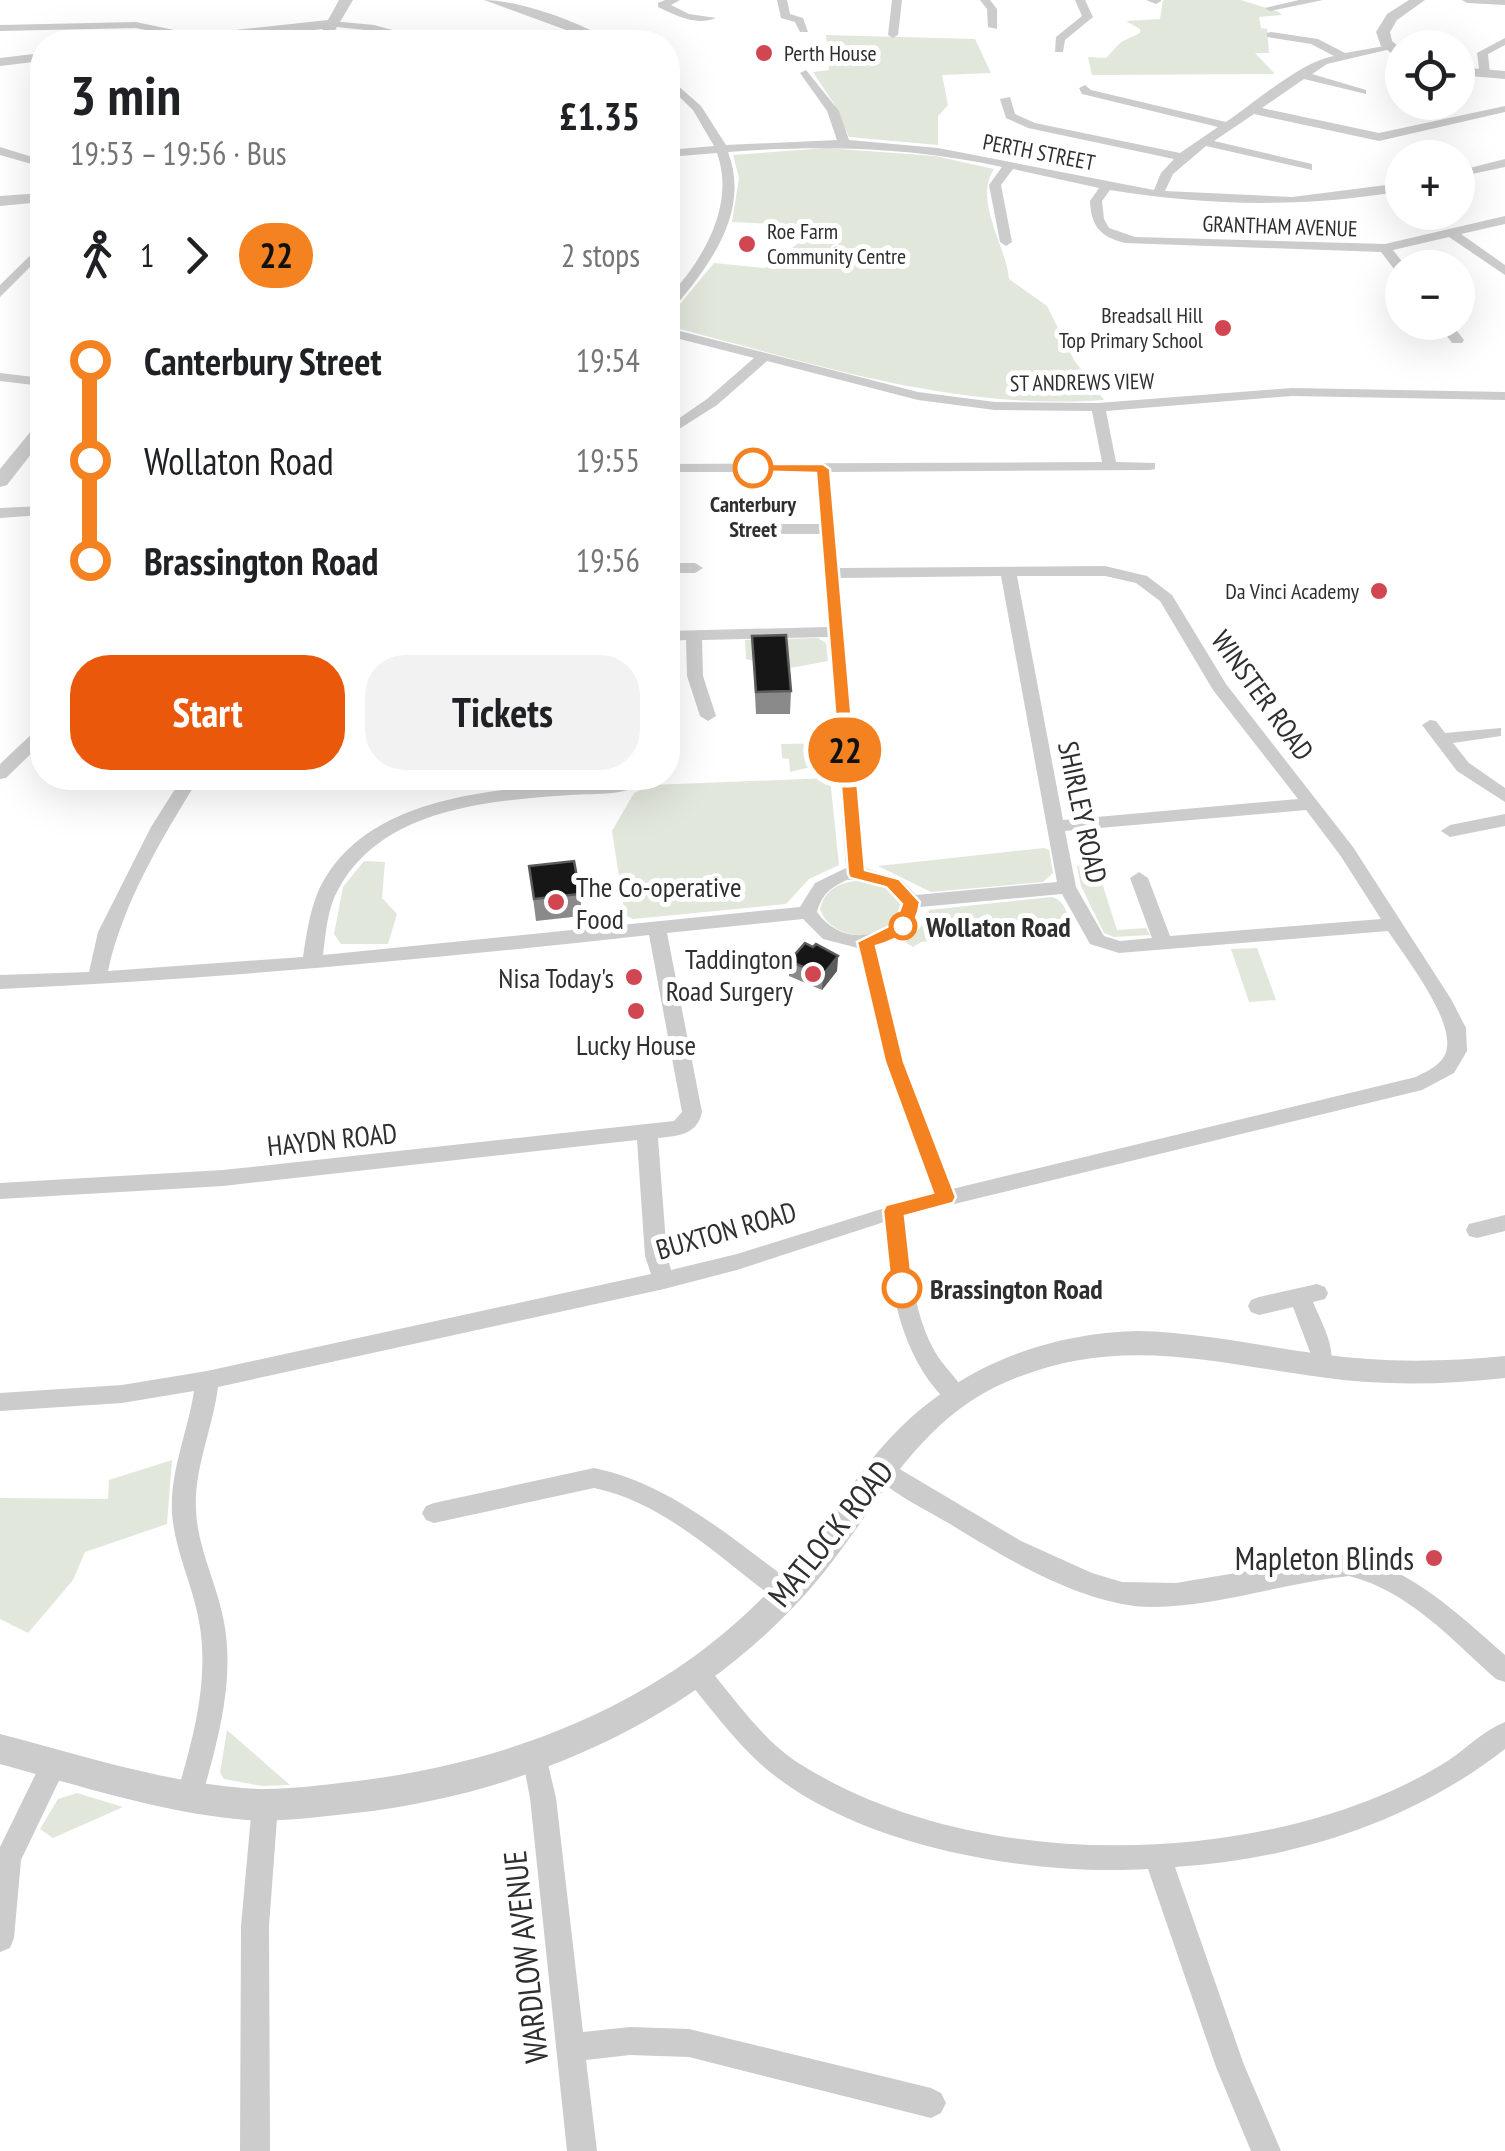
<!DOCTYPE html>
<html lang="en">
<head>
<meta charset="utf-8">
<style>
	:root { --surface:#fff; --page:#f2f2f2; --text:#202124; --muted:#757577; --accent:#ea580c }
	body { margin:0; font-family:"PT Sans Narrow",sans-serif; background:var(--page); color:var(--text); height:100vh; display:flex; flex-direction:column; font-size:38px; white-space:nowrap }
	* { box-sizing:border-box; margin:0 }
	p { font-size:32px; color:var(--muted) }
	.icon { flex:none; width:55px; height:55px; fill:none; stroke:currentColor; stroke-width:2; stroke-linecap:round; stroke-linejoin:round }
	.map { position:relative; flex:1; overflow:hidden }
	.sheet { position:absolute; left:30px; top:30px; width:650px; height:760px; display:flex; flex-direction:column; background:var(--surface); border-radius:40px; box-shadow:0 10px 40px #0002 }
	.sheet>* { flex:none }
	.badge { padding:0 20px; border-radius:32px; font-size:35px; line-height:65px }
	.tools { position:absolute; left:1385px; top:30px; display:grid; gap:20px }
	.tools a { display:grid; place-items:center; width:90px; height:90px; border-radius:50%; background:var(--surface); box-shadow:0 10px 40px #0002; font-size:50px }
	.map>.badge { position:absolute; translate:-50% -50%; box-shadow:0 0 0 5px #fff }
	.legs { display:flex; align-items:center; gap:15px; height:110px; padding:0 40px; font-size:32px }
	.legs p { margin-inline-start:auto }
	.headline { display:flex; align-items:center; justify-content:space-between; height:170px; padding:0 40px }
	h1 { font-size:55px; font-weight:800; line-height:75px }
	.action { display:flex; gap:20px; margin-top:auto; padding:20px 40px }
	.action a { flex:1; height:115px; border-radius:40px; background:var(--accent); color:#fff; font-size:40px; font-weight:800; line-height:115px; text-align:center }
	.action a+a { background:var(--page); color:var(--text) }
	ul { padding:0 40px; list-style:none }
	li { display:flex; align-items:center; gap:35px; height:100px; font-size:38px }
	li i { display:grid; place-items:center; width:15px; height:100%; margin:0 12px; background:currentColor }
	li i::after { content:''; width:25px; height:25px; margin:-12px; border:8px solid; border-radius:50%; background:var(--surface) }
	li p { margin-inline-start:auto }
	li:first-child i { background:linear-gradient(#0000 50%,currentColor 0) }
	li:last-child i { background:linear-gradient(currentColor 50%,#0000 0) }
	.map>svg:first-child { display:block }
	.green { fill:#e2e7dc }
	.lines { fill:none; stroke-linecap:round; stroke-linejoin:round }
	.minor { fill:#ccc; fill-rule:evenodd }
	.tertiary { fill:#ccc; fill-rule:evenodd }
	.wall { fill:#8a8a8a }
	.shaded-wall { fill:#5c5c5c }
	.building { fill:#161616; stroke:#5c5c5c; stroke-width:2.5 }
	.line-1 { fill:#f58220; stroke:#fff; stroke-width:2.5 }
	.poi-dot { fill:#d04752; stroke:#fff; stroke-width:4 }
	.stop-1-dot { fill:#fff; stroke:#f58220; stroke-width:5 }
	.labels { text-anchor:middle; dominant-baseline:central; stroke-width:10; stroke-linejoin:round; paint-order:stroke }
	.far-poi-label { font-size:22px; fill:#2f2f2f; stroke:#fff; text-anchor:start }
	.far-street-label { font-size:22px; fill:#2f2f2f; stroke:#fff }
	.far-stop-label { font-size:22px; font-weight:bold; fill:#2f2f2f; stroke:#fff }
	.street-label { font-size:28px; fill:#2f2f2f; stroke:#fff }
	.poi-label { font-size:28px; fill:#2f2f2f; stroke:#fff; text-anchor:end }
	.stop-label { font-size:28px; font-weight:bold; fill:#2f2f2f; stroke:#fff; text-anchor:start }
	.near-street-label { font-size:32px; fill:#2f2f2f; stroke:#fff }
	.near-poi-label { font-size:32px; fill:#2f2f2f; stroke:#fff; text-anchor:end }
</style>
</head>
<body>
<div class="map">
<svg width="1505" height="2151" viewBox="0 0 1505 2151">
	<rect width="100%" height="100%" fill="#fff"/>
	<g class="green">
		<path d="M1163 0H1241L1279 12 1282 15 1259 17 1261 28 1267 29 1269 53H1255L1275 74 1092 75 1088 57 1106 58 1121 42 1140 33V29L1126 21 1160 19Z"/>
		<path d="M826 35 975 39 991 73 942 75 948 105 938 116V145L849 137 834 104 813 72 829 70Z"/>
		<path d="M826 148 935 156 994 169C973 201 1006 245 1009 279L1047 306 1074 360 1104 400C952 411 813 363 668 326L671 315 714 263 765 268 800 242 793 225 732 222 739 178 733 155Z"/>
		<path d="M818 638 826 643 828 661 785 669 746 659 745 640Z"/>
		<path d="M836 743 838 772H817L815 766 790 772 789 759 782 758 781 744Z"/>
		<path d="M830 778 839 865 809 879 786 904 633 919 625 915 612 831 634 793 652 785Z"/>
		<path d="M1044 848 1049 850 1053 873 1043 882 931 892 878 866Z"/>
		<path d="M364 861 385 862 382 898 397 914 388 944H341L334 934 343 887Z"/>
		<path d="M1096 864 1117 930 1146 928 1150 935 1114 937 1104 933 1081 886 1077 866Z"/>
		<path d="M859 881 886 888 900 904C897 944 832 945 820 909 824 890 841 881 859 881Z"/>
		<path d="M1052 897C1065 901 1067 913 1071 925L1065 928 921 942 913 947 905 942 920 928 929 910Z"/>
		<path d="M1257 948 1276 1000 1249 1002 1231 949Z"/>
		<path d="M172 1460 167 1524 85 1552 73 1580 28 1633 0 1619V1498L108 1499 109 1480Z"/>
		<path d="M227 1730 290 1785 262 1786 224 1779 220 1773Z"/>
		<path d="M77 1793 123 1807 53 1838 40 1829 58 1799Z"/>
	</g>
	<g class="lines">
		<g class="minor">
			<path d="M484 0C519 0 583 23 612 42H599Z"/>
			<path d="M665 0H680L671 5 689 14 716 18C696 26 677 16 658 7V3Z"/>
			<path d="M777 0H787L790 14 803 18 808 32H800L795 22 781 18Z"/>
			<path d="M892 0H902L898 35 893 38 888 35Z"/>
			<path d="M980 0H990L997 9V29L988 27 987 9Z"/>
			<path d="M1075 0H1085L1093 17 1065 40 1063 52H1055L1056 37 1082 16Z"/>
			<path d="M1146 0H1161V1L1156 4Z"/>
			<path d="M1299 0H1323L1270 11 1265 8Z"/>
			<path d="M1462 0H1505V5L1467 3Z"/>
			<path d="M332 21 374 25 436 42H420L374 31 328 26 327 24Z"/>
			<path d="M136 22 174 30 181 42H171L166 34 136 28 0 31V25Z"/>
			<path d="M1271 32 1318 39 1345 53 1390 45 1395 48 1327 64 1312 74 1366 90V94L1304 79 1262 108 1379 133 1505 106V112L1379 141 1254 114 1214 141 1312 164V170L1206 146 1173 174 1165 191 1292 197 1402 183V191C1304 208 1208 206 1110 190L1102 201 1104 219 1109 228 1135 237 1385 244 1505 216V224L1461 234 1505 265V275L1449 237 1393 250 1407 268H1402V274L1397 273 1381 252 1125 243C1101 237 1091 227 1090 201L1099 188 1013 169 1001 185 1012 242 1006 246 1000 242 989 185 1002 167C911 147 821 145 728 152 751 212 709 266 673 309L668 310C668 293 681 284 690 271 714 237 732 195 717 153L668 157V150L714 146 693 110 668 86V77L701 106 726 145 837 140 827 111 800 73 806 70 839 111 849 140 938 148 1154 190 1161 173 1174 159 1028 128 1006 118 1000 99 1010 97 1015 114 1035 123 1180 153 1218 127 1082 94 1079 88 1085 85 1091 90 1226 122C1256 102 1300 62 1334 56L1311 44 1267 37V33Z"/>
			<path d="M1505 38V45L1488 54 1490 74 1480 76 1477 53Z"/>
			<path d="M0 147 42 160V167L0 155Z"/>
			<path d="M1505 159V167L1458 177V171Z"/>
			<path d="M42 244V255L0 297V285Z"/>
			<path d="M1437 322H1450L1464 340 1462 343H1452Z"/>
			<path d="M668 328 918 392 995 402 1098 403 1292 388 1505 392V400L1292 396 1106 411 1116 462 1155 463V469L1150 470 831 472 839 568 1105 566 1147 576 1172 595 1226 684 1353 847 1451 999 1466 1028 1467 1051 1454 1073 1422 1090 905 1216C910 1261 912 1310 934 1350 943 1367 959 1379 967 1396L964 1403C951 1407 947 1401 938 1392 897 1344 890 1282 884 1222L737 1270 664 1289 218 1387C213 1428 194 1468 196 1509 197 1548 217 1583 224 1622 235 1681 218 1740 202 1797L198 1806 189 1809 180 1806 176 1797C193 1739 211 1677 198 1616 191 1581 174 1548 172 1512 170 1471 188 1431 194 1391L122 1403 0 1411V1393L122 1385 207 1371 651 1274 645 1256 637 1140 223 1186 0 1199V1183L223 1170 674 1121 682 1112 649 935C433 959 217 979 0 989V975L89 972 98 932 151 827 182 778H199C162 838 123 902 108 971L303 957C306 937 309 916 316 897 352 808 461 793 544 786 570 784 605 788 628 778H650C630 797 596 793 570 795 487 801 384 808 339 888 327 908 326 933 323 955L800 907 815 883 846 868 829 637 702 640 703 676 716 716 708 721 700 716 687 676 686 640 668 641V631L828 627 821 534H766L758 529 766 524H820L816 472H668V464L1102 462 1092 411 995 410 918 400 767 361 717 405 668 436V426L707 399 754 358 668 336ZM1001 576 1057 882 916 895 902 880 865 868 840 578ZM1017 576H1105L1136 583 1160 601 1213 690 1298 799 1063 820ZM1306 810 1340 855 1381 919 1170 936 1148 878 1139 872 1130 878 1152 938 1120 941 1104 936 1076 887 1065 831ZM847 880C870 880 894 883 902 908 884 943 839 944 817 912 822 894 831 887 847 880ZM1062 894 1090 944 1119 953 1388 931C1405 957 1456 1021 1446 1052 1442 1065 1427 1071 1416 1077L952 1189 904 1062 876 946C899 940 911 929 920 907ZM803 919 823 939 858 948 884 1062 933 1193 737 1254 671 1270 667 1256 658 1138C678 1136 697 1135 702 1112L667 933Z"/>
			<path d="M0 373 42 378V386L0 381Z"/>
			<path d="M42 506V515L0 518V508Z"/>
			<path d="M668 563H695L703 568 695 573H668Z"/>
			<path d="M1430 720 1436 721 1445 733 1501 728V736L1453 743 1469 763 1505 788V802L1457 771 1422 725Z"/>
			<path d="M42 729V743L6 778 0 779V764L36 730Z"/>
			<path d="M1505 814V826L1450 837 1441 831 1450 825Z"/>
			<path d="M1505 1215V1231L1477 1238 1469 1236 1466 1230 1469 1224Z"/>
			<path d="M1317 1284 1325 1287 1328 1293 1325 1299 1313 1302C1322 1324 1338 1350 1329 1372L1321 1375 1313 1372 1310 1352 1293 1307 1259 1315 1251 1312 1248 1306 1251 1300 1259 1297Z"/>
			<path d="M881 1458 1021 1541 1092 1573 1122 1582 1176 1583 1349 1554C1414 1571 1456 1612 1505 1655V1682L1496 1679C1451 1639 1409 1591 1349 1576 1284 1583 1219 1606 1153 1607 1086 1607 1005 1558 950 1524 930 1512 879 1487 869 1468L873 1461Z"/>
			<path d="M594 1468C672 1484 733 1540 796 1585L799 1593 796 1601 787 1604 778 1601C722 1560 664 1502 594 1488L434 1523 426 1520 422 1513 426 1506 434 1503Z"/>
			<path d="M697 1662 706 1665C735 1699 762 1740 800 1764 957 1863 1196 1867 1367 1801 1394 1791 1424 1776 1449 1760 1467 1748 1484 1730 1505 1722V1749C1412 1822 1292 1860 1175 1867L1244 2065 1281 2151H1251L1216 2067 1148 1869C1031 1876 863 1848 770 1772 738 1746 714 1712 688 1681L684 1673 688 1665Z"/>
			<path d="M535 1744 544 1747 556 1798 583 2032 630 2027 689 2029 931 2088 941 2093 946 2103 941 2113 931 2118 689 2057 630 2055 586 2060 597 2151H567L530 1798 522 1756 526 1747Z"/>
			<path d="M54 1752 63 1755 67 1764 21 1860 14 1938 10 1948 0 1952V1847L45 1755Z"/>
			<path d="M265 1792 274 1796 278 1805 269 1926 270 2151H240L241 1926 252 1805 256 1796Z"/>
		</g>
		<g class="tertiary">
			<path d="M339 0H353L328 42H315L323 29 197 42H156L163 38 328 20Z"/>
			<path d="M1409 0H1425L1397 20 1390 32 1392 41 1402 50V60L1381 46 1376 32 1387 14Z"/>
			<path d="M42 53V61L0 66V58Z"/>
			<path d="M1458 67 1505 71V79L1458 75Z"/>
			<path d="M42 193V202L0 206V196Z"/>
			<path d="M42 424V440L7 485 0 487V469L36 425Z"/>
			<path d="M1137 1331C1199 1332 1259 1346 1320 1354 1382 1363 1443 1362 1505 1356V1378C1443 1385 1382 1386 1320 1377 1208 1362 1117 1334 1006 1382 908 1424 870 1525 801 1599 686 1724 522 1794 355 1813 319 1817 282 1822 246 1820 162 1813 81 1786 0 1764V1734C80 1755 160 1781 243 1788 278 1791 314 1786 348 1782 511 1764 672 1701 782 1577 814 1541 839 1500 869 1463 935 1378 1030 1334 1137 1331Z"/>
		</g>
	</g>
	<g class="wall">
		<path d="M752 636 791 691 790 714H756Z"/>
		<path d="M529 866 580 894 582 916 536 921Z"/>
		<path d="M838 956 837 971 822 990 789 976V961Z"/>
	</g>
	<path class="shaded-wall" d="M838 956 837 971 822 990 823 975Z"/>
	<g class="building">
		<path d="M786 635 791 691 756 692 752 636Z"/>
		<path d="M574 861 580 894 534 899 529 866Z"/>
		<path d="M805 943 813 947 816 944 838 956 823 975 789 961Z"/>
	</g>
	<path class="line-1" d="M753 464H823L830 469 865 870 899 879 920 902C917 929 901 939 876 946L904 1062 956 1197 953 1203 905 1216 913 1288 902 1296 891 1288 883 1211 886 1205 933 1193 885 1062 857 942 895 923 902 904 886 887 850 878 848 874 816 473 747 471 745 468Z"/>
	<g class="poi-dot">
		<circle cx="764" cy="53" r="10"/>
		<circle cx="747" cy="244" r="10"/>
		<circle cx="1223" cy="328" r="10"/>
		<circle cx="1379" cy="591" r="10"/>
		<circle cx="556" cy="902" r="10"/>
		<circle cx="813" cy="974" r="10"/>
		<circle cx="634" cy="977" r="10"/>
		<circle cx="636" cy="1011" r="10"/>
		<circle cx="1434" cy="1558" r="10"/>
	</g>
	<g class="stop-1-dot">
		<circle cx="753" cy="468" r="18"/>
		<circle cx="903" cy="926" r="12"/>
		<circle cx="902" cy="1288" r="18"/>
	</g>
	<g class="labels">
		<g class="far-poi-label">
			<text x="784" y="53">Perth House</text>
			<text x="767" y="231">Roe Farm<tspan x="767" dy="25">Community Centre</tspan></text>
			<text x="1203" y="315" text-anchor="end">Breadsall Hill<tspan x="1203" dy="25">Top Primary School</tspan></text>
			<text x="1359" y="591" text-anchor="end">Da Vinci Academy</text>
		</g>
		<g class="far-street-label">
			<text transform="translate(1039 152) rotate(11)">PERTH STREET</text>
			<text transform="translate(1280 226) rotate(2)">GRANTHAM AVENUE</text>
			<text transform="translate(1082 382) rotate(-1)">ST ANDREWS VIEW</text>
		</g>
		<g class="far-stop-label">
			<text x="753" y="504">Canterbury<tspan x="753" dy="25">Street</tspan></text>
		</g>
		<g class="street-label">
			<text transform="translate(1263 695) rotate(54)">WINSTER ROAD</text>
			<text transform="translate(1083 812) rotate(78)">SHIRLEY ROAD</text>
			<text transform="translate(332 1139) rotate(-6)">HAYDN ROAD</text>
			<text transform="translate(726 1230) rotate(-16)">BUXTON ROAD</text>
		</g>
		<g class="poi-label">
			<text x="576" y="886" text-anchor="start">The Co-operative<tspan x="576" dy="32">Food</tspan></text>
			<text x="793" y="958">Taddington<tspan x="793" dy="32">Road Surgery</tspan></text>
			<text x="614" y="977">Nisa Today's</text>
			<text x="636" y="1044" text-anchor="middle">Lucky House</text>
		</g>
		<g class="stop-label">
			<text x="926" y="926">Wollaton Road</text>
			<text x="930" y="1288">Brassington Road</text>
		</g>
		<g class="near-street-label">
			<text transform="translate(830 1533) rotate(-51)">MATLOCK ROAD</text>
			<text transform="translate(525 1957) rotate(-96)">WARDLOW AVENUE</text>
		</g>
		<g class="near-poi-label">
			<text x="1414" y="1558">Mapleton Blinds</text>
		</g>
	</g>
</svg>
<div class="tools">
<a><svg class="icon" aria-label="locate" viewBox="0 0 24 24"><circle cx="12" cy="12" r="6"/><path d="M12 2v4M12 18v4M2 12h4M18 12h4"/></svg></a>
<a>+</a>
<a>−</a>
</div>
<b class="badge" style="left:845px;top:750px;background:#f58220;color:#111">22</b>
<section class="sheet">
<div class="headline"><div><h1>3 min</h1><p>19:53 – 19:56 · Bus</p></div><b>£1.35</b></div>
<div class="legs"><svg class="icon" aria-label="walk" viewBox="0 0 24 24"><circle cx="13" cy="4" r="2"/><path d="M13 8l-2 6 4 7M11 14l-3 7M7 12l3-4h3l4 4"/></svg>1<svg class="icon" aria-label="forward" viewBox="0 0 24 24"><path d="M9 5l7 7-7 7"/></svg><b class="badge" style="background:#f58220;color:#111">22</b><p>2 stops</p></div>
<ul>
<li><i style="color:#f58220"></i><b>Canterbury Street</b><p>19:54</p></li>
<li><i style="color:#f58220"></i><span>Wollaton Road</span><p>19:55</p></li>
<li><i style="color:#f58220"></i><b>Brassington Road</b><p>19:56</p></li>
</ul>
<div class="action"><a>Start</a><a>Tickets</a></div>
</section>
</div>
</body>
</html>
